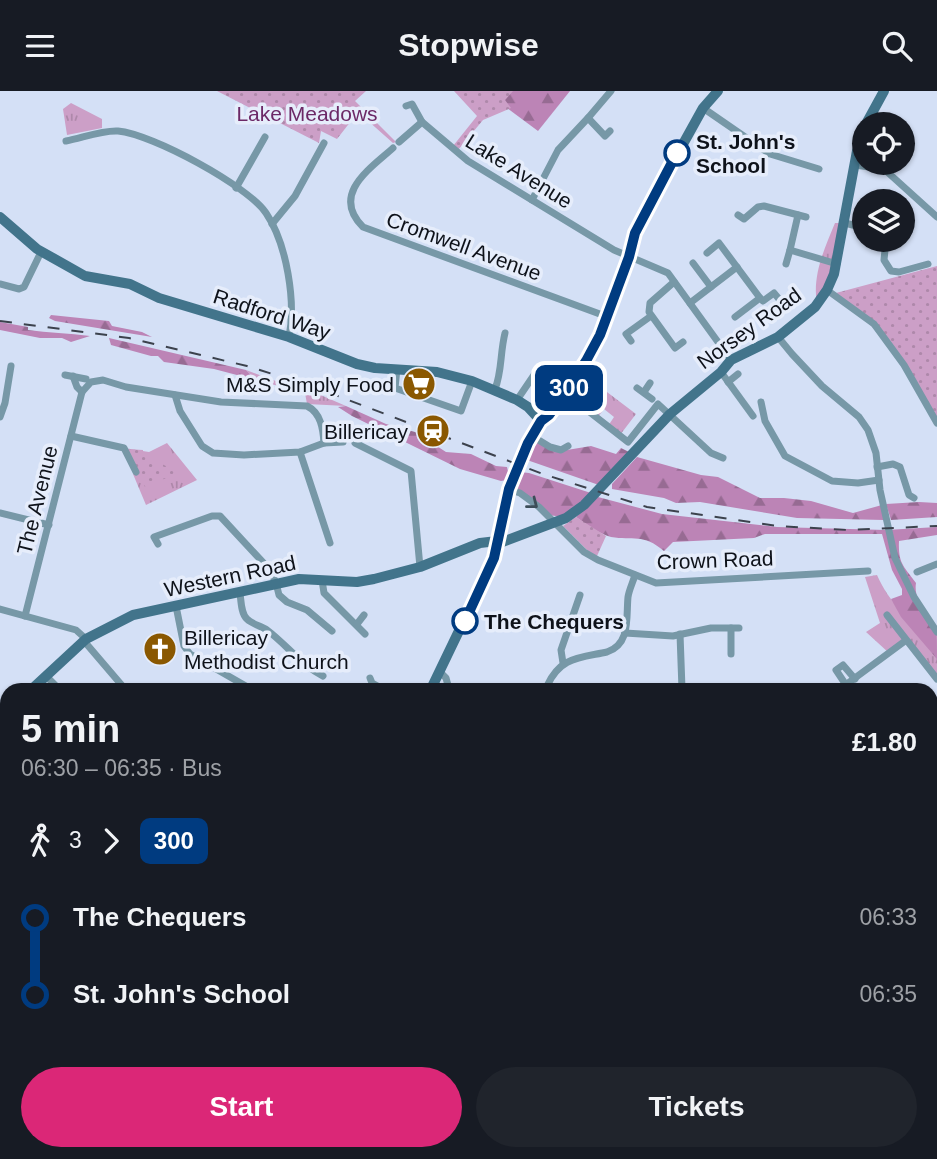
<!DOCTYPE html>
<html lang="en">
<head>
<meta charset="utf-8">
<style>
	:root { --surface:#171b24; --page:#20242c; --text:#f1f3f6; --muted:#9ea1a6; --accent:#db2777 }
	body { margin:0; font-family:Arial,sans-serif; background:var(--page); color:var(--text); height:100vh; display:flex; flex-direction:column; font-size:26px; white-space:nowrap }
	* { box-sizing:border-box; margin:0 }
	p { font-size:23px; color:var(--muted) }
	.icon { flex:none; width:38px; height:38px; fill:none; stroke:currentColor; stroke-width:2; stroke-linecap:round; stroke-linejoin:round }
	.map { position:relative; flex:1; overflow:hidden }
	.side { position:absolute; left:0px; top:592px; width:938px; height:478px; display:flex; flex-direction:column; background:var(--surface); border-radius:21px 21px 0 0; box-shadow:0 2px 5px #0004 }
	.side>* { flex:none }
	.badge { padding:0 14px; border-radius:10px; font-size:24px; line-height:46px }
	.buttons { position:absolute; left:852px; top:21px; display:grid; gap:14px }
	.buttons a { display:grid; place-items:center; width:63px; height:63px; border-radius:50%; background:var(--surface); box-shadow:0 2px 5px #0004; font-size:35px }
	.map>.badge { position:absolute; translate:-50% -50%; box-shadow:0 0 0 4px #fff }
	.legs { display:flex; align-items:center; gap:10px; height:77px; padding:0 21px; font-size:23px }
	.legs p { margin-inline-start:auto }
	.summary { display:flex; align-items:center; justify-content:space-between; height:119px; padding:0 21px }
	h1 { font-size:38px; font-weight:700; line-height:52px }
	.button { display:flex; gap:14px; margin-top:auto; padding:14px 21px }
	.button a { flex:1; height:80px; border-radius:42px; background:var(--accent); color:#fff; font-size:28px; font-weight:700; line-height:80px; text-align:center }
	.button a+a { background:var(--page); color:var(--text) }
	ul { padding:0 21px; list-style:none }
	li { display:flex; align-items:center; gap:24px; height:77px; font-size:26px }
	li i { display:grid; place-items:center; width:10px; height:100%; margin:0 9px; background:currentColor }
	li i::after { content:''; width:18px; height:18px; margin:-9px; border:5px solid; border-radius:50%; background:var(--surface) }
	li p { margin-inline-start:auto }
	li:first-child i { background:linear-gradient(#0000 50%,currentColor 0) }
	li:last-child i { background:linear-gradient(currentColor 50%,#0000 0) }
	header { display:flex; justify-content:space-between; align-items:center; height:91px; padding:0 21px; background:var(--surface); font-size:32px; font-weight:700 }
	.map>svg:first-child { display:block }
	.grass { fill:url(#grass-tufts) }
	.forest { fill:url(#forest-firs) }
	.park { fill:url(#park-dots) }
	.lines { fill:none; stroke-linecap:round; stroke-linejoin:round }
	.street { stroke:#7798a7; stroke-width:7 }
	.secondary { stroke:#42748b; stroke-width:10 }
	.primary { stroke:#115b77; stroke-width:10 }
	.rail { stroke:#3c424d; stroke-width:2; stroke-dasharray:12 12; stroke-linecap:butt }
	.oneway { stroke:#3d4e59 }
	.line-1-casing { stroke:#fff; stroke-width:16 }
	.line-1 { stroke:#003b80; stroke-width:10 }
	.stop-1-dot { fill:#fff; stroke:#003b80; stroke-width:3.5 }
	.labels { text-anchor:middle; dominant-baseline:central; stroke-width:7; stroke-linejoin:round; paint-order:stroke }
	.park-label { font-size:21px; fill:#6c2967; stroke:#e6edfb }
	.stop-label { font-size:21px; font-weight:bold; fill:#0e121a; stroke:#e6edfb; text-anchor:start }
	.street-label { font-size:21px; fill:#0e121a; stroke:#e6edfb }
	.poi-label { font-size:21px; fill:#0e121a; stroke:#e6edfb; text-anchor:end }
</style>
</head>
<body>
<header><svg class="icon" aria-label="menu" viewBox="0 0 24 24"><path d="M4 6h16M4 12h16M4 18h16"/></svg>Stopwise<svg class="icon" aria-label="search" viewBox="0 0 24 24"><circle cx="10" cy="10" r="6"/><path d="M15 15l6 6"/></svg></header>
<div class="map">
<svg width="937" height="1068" viewBox="0 0 937 1068">
	<defs>
		<pattern id="grass-tufts" width="24" height="20" patternUnits="userSpaceOnUse" patternTransform="scale(1.75)"><rect width="24" height="20" fill="#cc9fc7"/><path d="M3 7l-1-3M5 7V3M7 7l1-3M15 17l-1-3M17 17v-4M19 17l1-3" fill="none" stroke="#ae88aa"/></pattern>
		<pattern id="forest-firs" width="22" height="20" patternUnits="userSpaceOnUse" patternTransform="scale(1.75)"><rect width="22" height="20" fill="#bc84b6"/><path d="M5 1l3.5 6h-7zM16 11l3.5 6h-7z" fill="#976b93"/></pattern>
		<pattern id="park-dots" width="8" height="8" patternUnits="userSpaceOnUse" patternTransform="scale(1.75)"><rect width="8" height="8" fill="#cc9fc7"/><path d="M2 2h.1M6 6h.1" fill="none" stroke="#ae88aa" stroke-width="1.8" stroke-linecap="round"/></pattern>
	</defs>
	<rect width="100%" height="100%" fill="#d4e0f6"/>
	<g class="grass">
		<path d="M71 12 102 28V37L67 44 63 18Z"/>
		<path d="M835 132H845L837 173 817 214C812 184 824 159 835 132Z"/>
		<path d="M246 279 287 294 309 299 346 315 307 313 305 302 256 289Z"/>
		<path d="M603 298 636 323 620 344 608 335 614 326 604 318 597 327 587 319Z"/>
		<path d="M167 352 197 389 146 414 133 383 135 382 124 357 149 361Z"/>
		<path d="M877 484C889 511 908 532 937 541V588L906 551 889 562 866 541 880 532 865 486Z"/>
	</g>
	<g class="forest">
		<path d="M503 0H570L538 40 503 14Z"/>
		<path d="M51 224 109 230 112 235 142 241 152 246 55 230 49 227Z"/>
		<path d="M0 231 28 236V239C48 242 69 242 90 245L71 251 62 247H40L0 239Z"/>
		<path d="M109 247 246 279 256 289 214 278 164 271 158 265H151L111 254Z"/>
		<path d="M346 315 386 333 415 341 446 361 471 363 496 375 507 376 509 385 507 389 501 390 460 378 352 325 338 316Z"/>
		<path d="M535 347 567 359 591 355 616 363 621 357 629 361 600 393H596L527 369 525 363Z"/>
		<path d="M637 366 701 384 718 386 760 407H784L811 410 853 422 882 414 884 429 797 427 700 411 676 412 664 407 612 398V393Z"/>
		<path d="M520 381 529 382 591 402 565 426 547 424 511 396Z"/>
		<path d="M598 406 662 423 777 436 886 439 937 436V444L899 450C898 473 904 475 916 492 913 510 929 524 936 539 937 547 937 560 937 568L901 526 891 508 902 504V498L892 479 882 443H765L754 447 673 451 664 460C643 442 633 450 611 446 599 443 586 433 576 426Z"/>
		<path d="M919 411 937 412V426L891 429 886 413Z"/>
	</g>
	<g class="park">
		<path d="M217 0H366L355 10 396 51 393 52 358 21 337 48 321 40 319 52Z"/>
		<path d="M454 0H513L505 9 511 17 483 29 458 59 453 55 477 25Z"/>
		<path d="M937 175V328L885 248 836 202Z"/>
		<path d="M127 358 143 359V362L178 382 145 396Z"/>
		<path d="M576 426 606 445 597 465 588 460 563 435Z"/>
		<path d="M937 996V1068H491L489 1062H931V998Z"/>
	</g>
	<g class="lines">
		<g class="street">
			<path d="M406 15 412 13 422 31"/>
			<path d="M703 17 770 63 819 78"/>
			<path d="M588 27 611 0"/>
			<path d="M66 50C82 47 102 39 118 40 152 43 248 95 266 122 287 153 296 211 289 246"/>
			<path d="M399 51 422 31 468 70 614 159 668 182 731 269"/>
			<path d="M393 57C371 77 330 103 363 136L608 226"/>
			<path d="M855 74 884 78 937 126"/>
			<path d="M236 97 265 46"/>
			<path d="M532 109 558 59 588 27 605 45 610 40"/>
			<path d="M738 124 744 128 758 116 764 115 806 126"/>
			<path d="M798 124 790 159 837 173"/>
			<path d="M845 132 864 137"/>
			<path d="M272 133 295 105 324 52"/>
			<path d="M886 149 884 169 891 180 899 181 928 173"/>
			<path d="M707 162 719 152 760 207"/>
			<path d="M693 172 711 196"/>
			<path d="M786 173 790 159"/>
			<path d="M674 191 650 212 649 221 675 257 683 251"/>
			<path d="M0 193 19 198 24 196 41 161"/>
			<path d="M827 199 874 233 904 274 937 332"/>
			<path d="M690 212 737 176"/>
			<path d="M735 226 760 207 763 210 774 202 784 214"/>
			<path d="M778 246 792 263 822 295 859 326 868 339 876 362 880 399 895 467 914 506 937 541"/>
			<path d="M631 250 626 243 651 225"/>
			<path d="M397 278 395 297 461 320 472 290"/>
			<path d="M721 281 753 325"/>
			<path d="M65 284 86 288"/>
			<path d="M73 285 77 296 82 301 91 291 103 289 126 296 221 311 307 315C321 322 323 338 324 352"/>
			<path d="M728 291 738 283"/>
			<path d="M637 297 652 308"/>
			<path d="M495 298C502 281 500 262 505 242"/>
			<path d="M644 301 650 292"/>
			<path d="M175 304 180 320 202 355 213 362 244 364 300 361 324 352 343 351"/>
			<path d="M517 309 536 281"/>
			<path d="M761 311 765 330 785 365 832 390 858 392 879 389"/>
			<path d="M587 319 628 351 658 313 711 362 723 367"/>
			<path d="M0 326 5 312 11 275"/>
			<path d="M71 345 124 357 136 381"/>
			<path d="M532 345 550 356 561 359 568 355"/>
			<path d="M355 352 411 380 420 476"/>
			<path d="M300 361 330 452"/>
			<path d="M877 376 893 373 900 376 909 404 914 407"/>
			<path d="M508 398 520 402 539 416 584 461 598 469 656 492 868 480"/>
			<path d="M0 422 49 434"/>
			<path d="M158 453 154 446 212 425H220L270 479 276 492 279 504 287 511 307 519 332 540"/>
			<path d="M917 481 937 473"/>
			<path d="M322 489 324 502 365 543"/>
			<path d="M240 502C241 509 241 523 247 528 252 533 261 535 267 539 287 554 301 574 323 585"/>
			<path d="M176 515 184 555 190 563 251 598"/>
			<path d="M0 518 76 539 86 548"/>
			<path d="M887 524 937 588"/>
			<path d="M25 525 82 301"/>
			<path d="M357 533 364 524"/>
			<path d="M731 537V563"/>
			<path d="M625 542 673 545 711 537H739"/>
			<path d="M680 543 682 598"/>
			<path d="M84 550 125 598"/>
			<path d="M563 572 561 559 580 504"/>
			<path d="M440 581 446 587 449 598"/>
			<path d="M46 585 59 598"/>
			<path d="M370 587 372 592 383 598"/>
			<path d="M846 594 836 579 843 574 855 588"/>
			<path d="M547 595C560 566 579 567 607 561 631 553 626 526 628 506 629 499 633 491 635 484"/>
			<path d="M499 596 503 598"/>
			<path d="M511 598H513"/>
			<path d="M840 598 905 550"/>
			<path d="M931 650 937 646"/>
			<path d="M0 683 7 686"/>
			<path d="M931 716 937 713"/>
			<path d="M0 769H7"/>
			<path d="M931 795 937 791"/>
			<path d="M0 865 7 848"/>
			<path d="M0 899 7 901"/>
			<path d="M0 937 6 919"/>
			<path d="M469 1068 483 1063"/>
		</g>
		<g class="secondary">
			<path d="M866 33 884 0"/>
			<path d="M0 126 37 158 85 185 130 193 159 207 289 246 357 273 375 277 437 281 472 290 517 309 528 316 541 330"/>
			<path d="M497 453 566 427 584 414 670 323 721 281 731 269 778 246 815 216 827 199 834 183 857 60 864 38"/>
			<path d="M32 598 86 548 133 524 299 488 357 491 374 488 420 476 480 452 497 450"/>
			<path d="M431 598 494 467 511 390 541 330 549 324C572 294 594 262 608 226 621 193 628 158 642 127L703 17 718 0"/>
			<path d="M0 629 7 623"/>
		</g>
		<g class="primary">
			<path d="M0 917 7 919"/>
			<path d="M319 1062 320 1068"/>
			<path d="M482 1062 485 1068"/>
		</g>
		<path class="rail" d="M0 230 129 247 247 275 314 296 543 383 647 416 778 435 848 439 937 435"/>
	</g>
	<defs><path id="oneway-chevron" d="M-2-3.5L2.5 0L-2 3.5" fill="none" stroke-width="1.6" stroke-linecap="round" stroke-linejoin="round" transform="scale(1.75)"/></defs>
	<use class="oneway" href="#oneway-chevron" transform="translate(533 413) rotate(38)"/>
	<g class="lines">
		<defs>
			<path id="line-1" d="M465 530 494 467 509 398 528 352 541 330 549 324 562 306 586 270 600 244 629 166 635 142 677 62"/>
		</defs>
		<use href="#line-1" class="line-1-casing"/>
		<use href="#line-1" class="line-1"/>
	</g>
	<defs>
		<symbol id="supermarket-disc" viewBox="-11 -11 22 22"><circle r="9.5" fill="#8a5801" stroke="#e6edfb"/><path d="M-6-5.5h2.5l.6 2H6L4.5 2H-2.5L-4.4-4H-6ZM-1.5 3.2a1.3 1.3 0 1 0 .1 0ZM3 3.2a1.3 1.3 0 1 0 .1 0Z" fill="#fff"/></symbol>
		<symbol id="station-disc" viewBox="-11 -11 22 22"><circle r="9.5" fill="#8a5801" stroke="#e6edfb"/><path d="M-3-6H3Q5-6 5-4V2Q5 4 3 4L4.5 6H3L1.5 4h-3L-3 6H-4.5L-3 4Q-5 4-5 2V-4Q-5-6-3-6ZM-3.5-4v3h7v-3ZM-3.5 1v1.5H-2V1ZM2 1v1.5H3.5V1Z" fill="#fff"/></symbol>
		<symbol id="church-disc" viewBox="-11 -11 22 22"><circle r="9.5" fill="#8a5801" stroke="#e6edfb"/><path d="M-1.2-6h2.4v3.5h3.3v2.4h-3.3V6h-2.4V-.1h-3.3v-2.4h3.3Z" fill="#fff"/></symbol>
	</defs>
	<g fill-rule="evenodd">
		<use href="#supermarket-disc" x="400" y="274" width="38" height="38"/>
		<use href="#station-disc" x="414" y="321" width="38" height="38"/>
		<use href="#church-disc" x="141" y="539" width="38" height="38"/>
	</g>
	<g class="stop-1-dot">
		<circle cx="677" cy="62" r="12"/>
		<circle cx="465" cy="530" r="12"/>
	</g>
	<g class="labels">
		<g class="park-label">
			<text x="307" y="22">Lake Meadows</text>
		</g>
		<g class="stop-label">
			<text x="696" y="50">St. John's<tspan x="696" dy="24">School</tspan></text>
			<text x="484" y="530">The Chequers</text>
		</g>
		<g class="street-label">
			<text transform="translate(519 80) rotate(32)">Lake Avenue</text>
			<text transform="translate(464 155) rotate(20)">Cromwell Avenue</text>
			<text transform="translate(272 223) rotate(18)">Radford Way</text>
			<text transform="translate(749 237) rotate(-36)">Norsey Road</text>
			<text transform="translate(37 409) rotate(-76)">The Avenue</text>
			<text transform="translate(715 469) rotate(-2)">Crown Road</text>
			<text transform="translate(230 485) rotate(-12)">Western Road</text>
		</g>
		<g class="poi-label">
			<text x="394" y="293">M&amp;S Simply Food</text>
			<text x="408" y="340">Billericay</text>
			<text x="184" y="546" text-anchor="start">Billericay<tspan x="184" dy="24">Methodist Church</tspan></text>
		</g>
	</g>
</svg>
<div class="buttons">
<a><svg class="icon" aria-label="locate" viewBox="0 0 24 24"><circle cx="12" cy="12" r="6"/><path d="M12 2v4M12 18v4M2 12h4M18 12h4"/></svg></a>
<a><svg class="icon" aria-label="layers" viewBox="0 0 24 24"><path d="M12 4l9 5-9 5-9-5zM3 14l9 5 9-5"/></svg></a>
</div>
<b class="badge" style="left:569px;top:297px;background:#003b80;color:#fff">300</b>
<section class="side">
<div class="summary"><div><h1>5 min</h1><p>06:30 – 06:35 · Bus</p></div><b>£1.80</b></div>
<div class="legs"><svg class="icon" aria-label="walk" viewBox="0 0 24 24"><circle cx="13" cy="4" r="2"/><path d="M13 8l-2 6 4 7M11 14l-3 7M7 12l3-4h3l4 4"/></svg>3<svg class="icon" aria-label="forward" viewBox="0 0 24 24"><path d="M9 5l7 7-7 7"/></svg><b class="badge" style="background:#003b80;color:#fff">300</b></div>
<ul>
<li><i style="color:#003b80"></i><b>The Chequers</b><p>06:33</p></li>
<li><i style="color:#003b80"></i><b>St. John's School</b><p>06:35</p></li>
</ul>
<div class="button"><a>Start</a><a>Tickets</a></div>
</section>
</div>
</body>
</html>
